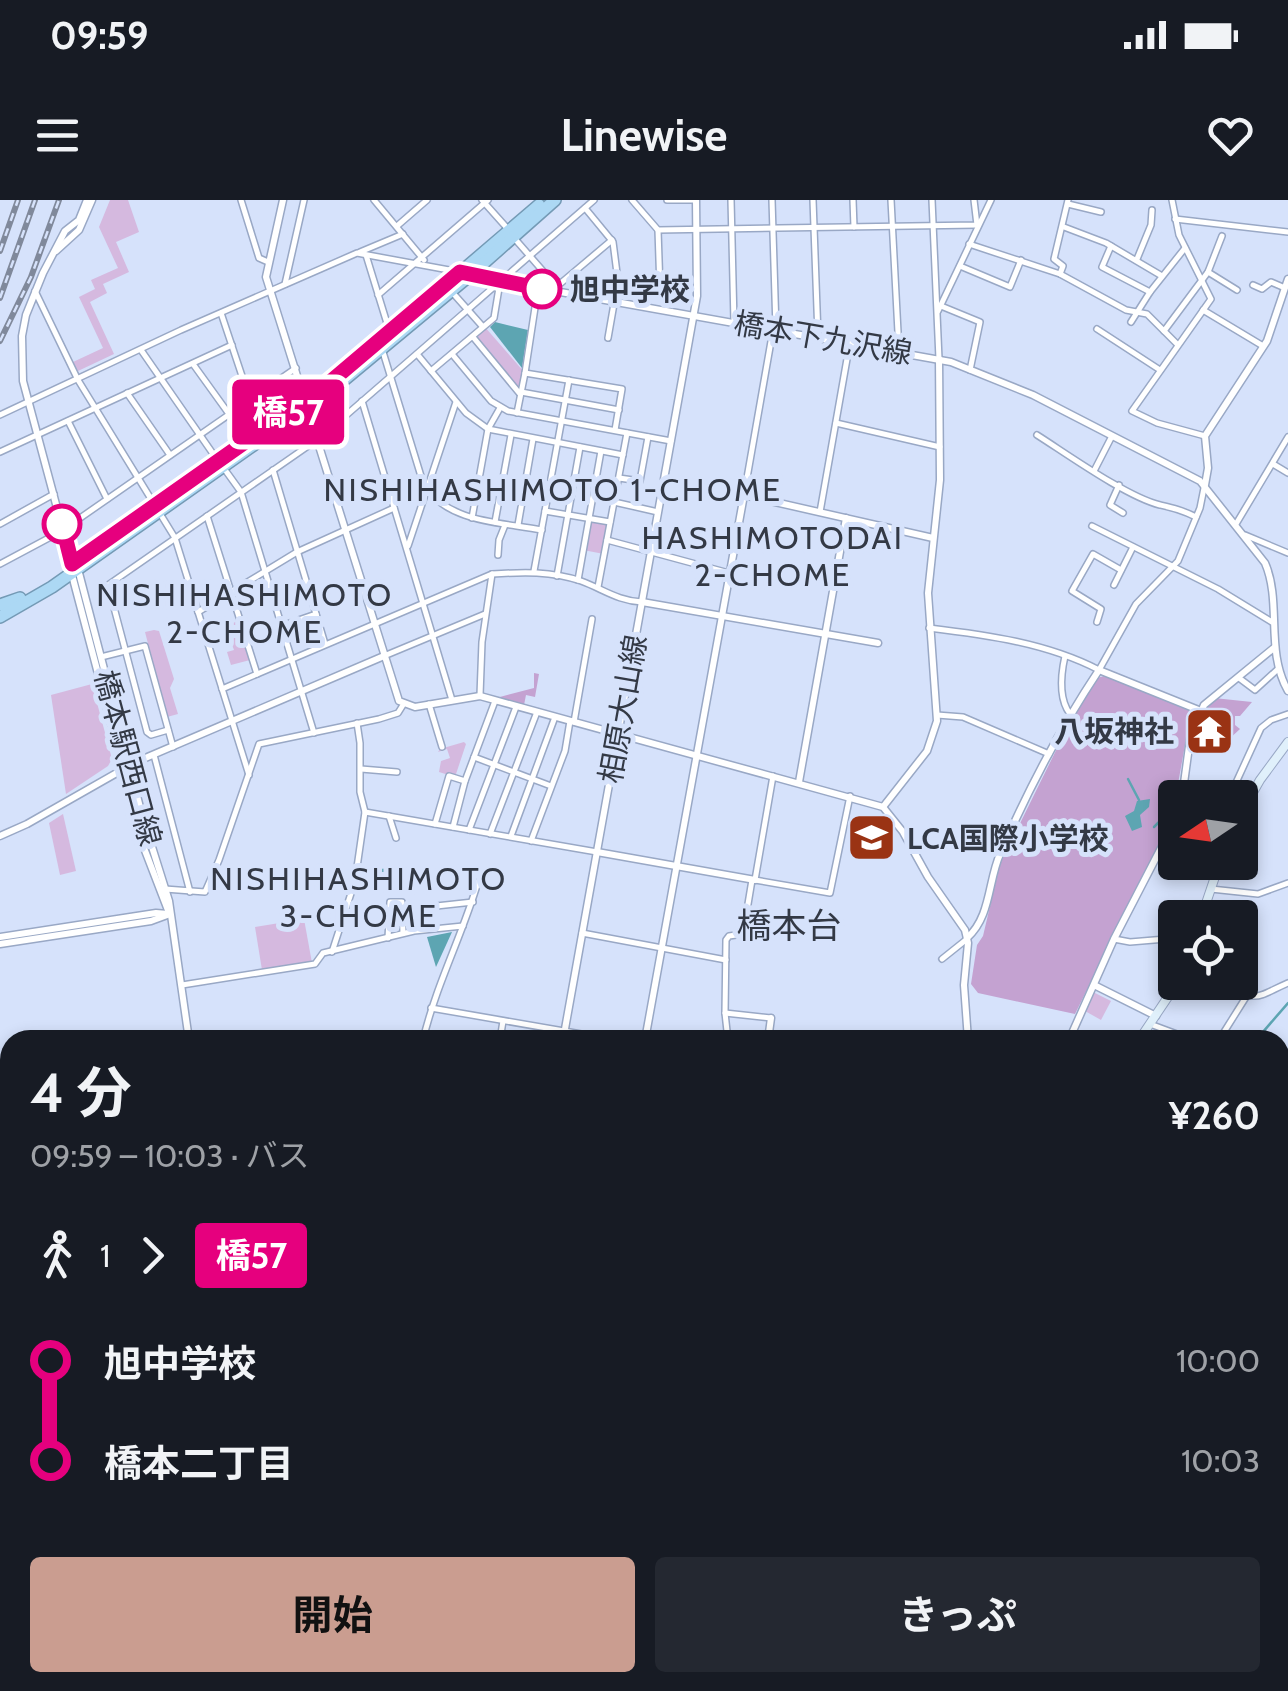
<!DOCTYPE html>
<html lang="ja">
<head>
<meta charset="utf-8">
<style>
	:root { --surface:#171b24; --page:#242831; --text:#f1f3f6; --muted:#9ea1a6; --accent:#ca9d90 }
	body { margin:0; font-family:Cabin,"Noto Sans JP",sans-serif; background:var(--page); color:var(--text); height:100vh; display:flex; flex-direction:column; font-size:38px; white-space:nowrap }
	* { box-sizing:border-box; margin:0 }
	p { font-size:32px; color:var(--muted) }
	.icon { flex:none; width:55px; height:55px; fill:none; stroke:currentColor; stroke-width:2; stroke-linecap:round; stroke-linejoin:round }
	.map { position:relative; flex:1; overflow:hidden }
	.drawer { position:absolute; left:0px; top:830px; width:1290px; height:662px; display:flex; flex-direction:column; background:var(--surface); border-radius:30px 30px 0 0; box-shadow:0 5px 15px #0003 }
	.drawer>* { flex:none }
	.badge { padding:0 20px; border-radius:8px; font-size:35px; line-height:65px }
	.needle { width:65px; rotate:257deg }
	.controls { position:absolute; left:1158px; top:580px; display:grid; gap:20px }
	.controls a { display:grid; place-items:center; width:100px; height:100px; border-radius:10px; background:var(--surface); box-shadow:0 5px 15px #0003; font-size:50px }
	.map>.badge { position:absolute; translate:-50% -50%; box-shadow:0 0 0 5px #fff }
	.legs { display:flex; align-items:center; gap:15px; height:110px; padding:0 30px; font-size:32px }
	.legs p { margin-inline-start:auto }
	.head { display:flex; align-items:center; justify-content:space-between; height:170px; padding:0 30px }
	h1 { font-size:55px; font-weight:700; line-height:75px }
	.button { display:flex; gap:20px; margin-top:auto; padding:20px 30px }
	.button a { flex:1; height:115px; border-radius:10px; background:var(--accent); color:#111; font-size:40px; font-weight:700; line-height:115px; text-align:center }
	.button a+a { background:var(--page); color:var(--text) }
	ul { padding:0 30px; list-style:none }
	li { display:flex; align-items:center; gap:35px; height:100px; font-size:38px }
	li i { display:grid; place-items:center; width:15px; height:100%; margin:0 12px; background:currentColor }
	li i::after { content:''; width:25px; height:25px; margin:-12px; border:8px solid; border-radius:50%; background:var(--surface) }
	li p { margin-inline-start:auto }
	li:first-child i { background:linear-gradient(#0000 50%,currentColor 0) }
	li:last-child i { background:linear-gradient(currentColor 50%,#0000 0) }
	.status { display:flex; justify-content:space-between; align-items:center; height:70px; padding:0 50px; background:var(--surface); direction:ltr }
	.status svg { height:28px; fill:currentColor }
	header { display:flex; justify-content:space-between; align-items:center; height:130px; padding:0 30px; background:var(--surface); font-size:45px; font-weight:700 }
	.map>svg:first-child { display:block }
	.green { fill:#d5b9df }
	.forest { fill:#c4a2d1 }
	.water { fill:#5da5b2 }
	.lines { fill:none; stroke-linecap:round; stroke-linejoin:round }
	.stream { stroke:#5da5b2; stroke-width:2.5 }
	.minor-casing { stroke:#99a8c5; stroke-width:8 }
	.tertiary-casing { stroke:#99a8c5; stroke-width:9 }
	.secondary-casing { stroke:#99a8c5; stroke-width:10 }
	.trunk-casing { stroke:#749ab5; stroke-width:14 }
	.minor { stroke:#fff; stroke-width:5 }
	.tertiary { stroke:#fff; stroke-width:6 }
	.secondary { stroke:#e0f0fb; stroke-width:8 }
	.trunk { stroke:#acd8f4; stroke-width:11 }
	.rail-casing { stroke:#80899b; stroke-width:6 }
	.rail { stroke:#d6e2fb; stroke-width:2.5; stroke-dasharray:8; stroke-linecap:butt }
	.line-1-casing { stroke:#fff; stroke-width:22 }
	.line-1 { stroke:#e6007e; stroke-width:15 }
	.stop-1-dot { fill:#fff; stroke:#e6007e; stroke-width:5 }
	.labels { text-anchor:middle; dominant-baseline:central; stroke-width:10; stroke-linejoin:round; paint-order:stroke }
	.stop-label { font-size:30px; font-weight:bold; fill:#333945; stroke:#d6e2fb; text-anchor:start }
	.street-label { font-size:30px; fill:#333945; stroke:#d6e2fb }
	.poi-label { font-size:30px; font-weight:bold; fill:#333945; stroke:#d6e2fb; text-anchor:end }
	.neighbourhood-label { font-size:32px; letter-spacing:2.5px; fill:#333945; stroke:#d6e2fb }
	.quarter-label { font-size:35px; fill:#333945; stroke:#d6e2fb }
</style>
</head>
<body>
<div class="status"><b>09:59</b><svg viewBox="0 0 49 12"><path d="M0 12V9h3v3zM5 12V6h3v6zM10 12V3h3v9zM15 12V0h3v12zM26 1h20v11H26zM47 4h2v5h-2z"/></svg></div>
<header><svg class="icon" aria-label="menu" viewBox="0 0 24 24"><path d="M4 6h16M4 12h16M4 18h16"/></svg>Linewise<svg class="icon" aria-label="heart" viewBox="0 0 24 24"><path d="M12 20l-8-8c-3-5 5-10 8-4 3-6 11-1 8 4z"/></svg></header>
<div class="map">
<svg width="1288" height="1491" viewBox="0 0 1288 1491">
	<rect width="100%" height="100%" fill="#d6e2fb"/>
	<g class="green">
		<path d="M110 0H128L139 32 116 42 129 72 103 84 107 93 90 102 114 154 78 171 73 162 103 148 79 97 95 89 91 80 118 68 99 27Z"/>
		<path d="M484 126 525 173 521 192 473 137Z"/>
		<path d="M589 319 610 322 604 354 583 350Z"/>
		<path d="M236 422 250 460 231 465 227 452 234 450 225 425Z"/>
		<path d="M154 430 159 431 174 479 170 488 178 514 167 517 145 432Z"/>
		<path d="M92 484 112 559 108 566 66 594 51 495Z"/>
		<path d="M464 542 466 544 455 577 439 572 441 561 450 558 447 549 438 552 440 549Z"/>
		<path d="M63 614 76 671 60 675 49 623Z"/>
		<path d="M304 719 312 763 262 770 255 727Z"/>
		<path d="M1093 792 1111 801 1101 820 1085 811Z"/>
	</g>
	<g class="forest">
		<path d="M534 473 539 474 535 497 526 495 524 505 496 498 534 488Z"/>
		<path d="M1104 476 1190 511 1193 520 1187 534 1172 617 1075 814 978 793 971 784 977 745 983 736 1000 664 1069 524 1097 478Z"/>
		<path d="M1214 498 1252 502 1240 516H1235V525L1240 529 1227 541 1203 515Z"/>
		<path d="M821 1483H885L884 1491H819Z"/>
	</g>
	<g class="water">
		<path d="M495 122 528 130 522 168 490 127Z"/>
		<path d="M1150 599 1149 607 1140 615 1142 627 1132 631 1125 616 1134 611 1137 601Z"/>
		<path d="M409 667V673L361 681 363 670Z"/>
		<path d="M452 732 436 767 427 737Z"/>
	</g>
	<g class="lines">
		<g class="stream">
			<path d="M1128 579 1139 600"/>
			<path d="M1154 627 1159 622 1162 603"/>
			<path d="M1256 840 1288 803"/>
		</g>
		<defs>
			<g id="minor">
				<path d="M241 0 259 58 268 62"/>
				<path d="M374 0 424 60"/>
				<path d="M482 0 507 28"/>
				<path d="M632 0 658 30 977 25 974 0"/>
				<path d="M667 0H696"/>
				<path d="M731 0 734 122"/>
				<path d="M772 0 776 129"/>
				<path d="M813 0 818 136"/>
				<path d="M853 0 854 27"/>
				<path d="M891 0 899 151"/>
				<path d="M932 0 939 159"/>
				<path d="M1172 0 1179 35 1211 99 1132 211 1157 223 1205 236"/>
				<path d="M1068 4 1101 12"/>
				<path d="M585 8 613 42 618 81 608 138"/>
				<path d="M1175 19 1288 32"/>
				<path d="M397 26 427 0"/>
				<path d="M1064 27 1106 43 1162 76"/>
				<path d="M658 30 660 89"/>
				<path d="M515 39 549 78 561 83 612 40"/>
				<path d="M969 44 1060 74 1126 110 1147 114 1177 144"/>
				<path d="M1111 46 1102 67 1150 92"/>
				<path d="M360 52 403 34"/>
				<path d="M366 55 390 133"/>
				<path d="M1137 59 1151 25 1152 10"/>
				<path d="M960 66 1010 87 1021 60"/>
				<path d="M1208 72 1237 90"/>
				<path d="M1060 74 1063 66 1054 59 1068 0"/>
				<path d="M285 84 304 0"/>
				<path d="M1253 85 1262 89 1271 82 1285 88"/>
				<path d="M35 91 78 180 175 338 249 575"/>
				<path d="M452 92 483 127"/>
				<path d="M378 95 488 0"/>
				<path d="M941 106 980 122 970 170"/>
				<path d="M1203 110 1263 146"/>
				<path d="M938 111 991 0"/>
				<path d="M221 113 250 200"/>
				<path d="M1131 122 1150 92 1185 48"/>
				<path d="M1097 129 1160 170"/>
				<path d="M1164 131 1208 72 1222 36"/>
				<path d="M473 137 520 194"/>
				<path d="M141 150 218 261"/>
				<path d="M383 152 424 286C450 323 500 322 542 330"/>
				<path d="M417 154 466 213 488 229 623 255"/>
				<path d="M452 154 491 201 508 211 671 241"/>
				<path d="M193 164 229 214"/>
				<path d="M431 171 494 118 500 82"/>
				<path d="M525 173 538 88"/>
				<path d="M521 192 619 210"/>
				<path d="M127 193 170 255"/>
				<path d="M362 201 452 500"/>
				<path d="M517 213 525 173 622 189 615 230"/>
				<path d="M0 215 181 130 357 53 460 72"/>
				<path d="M68 221 107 299"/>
				<path d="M836 223 940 247"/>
				<path d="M1037 235C1067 254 1127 297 1160 305 1173 308 1182 310 1196 317"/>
				<path d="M0 252 232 145"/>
				<path d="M1273 264 1288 273"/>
				<path d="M223 267 241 292 314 533"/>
				<path d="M273 270 325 444"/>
				<path d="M1094 271 1112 236"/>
				<path d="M619 278 640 281 648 237"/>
				<path d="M1119 285 1110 305 1123 313"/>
				<path d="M744 295 773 130"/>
				<path d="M614 302 658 312"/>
				<path d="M545 311 610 322"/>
				<path d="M820 312 850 142"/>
				<path d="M207 316 257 474"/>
				<path d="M472 318 488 229 500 208"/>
				<path d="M495 322 511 235"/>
				<path d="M0 324 54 294"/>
				<path d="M1236 324 1288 237"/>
				<path d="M518 325 533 239"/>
				<path d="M1092 326 1218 389 1272 422"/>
				<path d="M1245 335 1288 353"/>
				<path d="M607 340 729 373"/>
				<path d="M408 346 456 202"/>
				<path d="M498 355 499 340 505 325"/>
				<path d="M0 364 60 332 296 168"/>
				<path d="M534 371 569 180"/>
				<path d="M557 376 580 247"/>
				<path d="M578 380 601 251"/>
				<path d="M1114 385 1133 347"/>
				<path d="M598 387 627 233"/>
				<path d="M198 412 297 352 394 308"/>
				<path d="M1097 422 1101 409 1072 391 1093 354 1121 370"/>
				<path d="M281 426 316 414"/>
				<path d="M929 428C987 435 1047 443 1099 470L1136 404 1178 361 1200 308 1204 288"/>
				<path d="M384 456 485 414"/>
				<path d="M1065 456C1061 474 1058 498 1070 514"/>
				<path d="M101 457 145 446 173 547"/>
				<path d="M1239 478 1255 490 1278 469"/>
				<path d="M222 489 492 374C523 372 551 371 581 381 603 389 618 401 642 402"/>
				<path d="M480 495 482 442 492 374"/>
				<path d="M429 504 442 547"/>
				<path d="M937 515 963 517 1049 554"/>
				<path d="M574 522 592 419"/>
				<path d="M168 530 151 535 147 532 108 385 321 237 594 0"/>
				<path d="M154 555 190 692"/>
				<path d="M474 557 551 586"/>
				<path d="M361 569 397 572"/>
				<path d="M773 576 755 680 830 693 850 596"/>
				<path d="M1229 598 1261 528 1271 520 1288 514"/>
				<path d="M365 612 597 652"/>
				<path d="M389 616 396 638"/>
				<path d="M435 624 449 576 465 581"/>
				<path d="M453 627 465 581 495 501"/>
				<path d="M469 630 516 507"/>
				<path d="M490 634 537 512"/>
				<path d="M511 636 555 517"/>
				<path d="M531 641 565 551 570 521"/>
				<path d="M165 689 205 692 219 660 259 544 379 519 398 513 403 505"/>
				<path d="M1211 689 1258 694 1288 683"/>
				<path d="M418 708 473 702"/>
				<path d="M582 733 726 760"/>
				<path d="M388 738 390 702H402L403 733"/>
				<path d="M1114 739 1130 742 1166 739"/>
				<path d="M332 752 355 681 365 612 360 592V543L357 523"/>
				<path d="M942 759 967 739"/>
				<path d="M1226 782C1257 804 1256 797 1288 783"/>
				<path d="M182 785 315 764 323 753 414 731 463 726"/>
				<path d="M431 808 616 840"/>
				<path d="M725 813 771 818"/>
				<path d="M1150 824 1193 840"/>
				<path d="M423 840C436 785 462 736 478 682"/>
				<path d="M500 840 503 821"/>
				<path d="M728 840 725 813 726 740 729 736 743 734 752 680"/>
				<path d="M1219 840 1246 797"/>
				<path d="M1280 893 1283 887 1288 890"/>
				<path d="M1280 970 1288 974"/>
				<path d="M1280 1037 1288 1010"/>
				<path d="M0 1197 10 1212"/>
				<path d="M0 1283 10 1280"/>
				<path d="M1280 1409 1288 1396"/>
				<path d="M1280 1417 1288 1421"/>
				<path d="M0 1431 7 1436 10 1430"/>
				<path d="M308 1482 311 1491"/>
				<path d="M544 1482 547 1491"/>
				<path d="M734 1482 737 1491"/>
				<path d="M175 1491 180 1482"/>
				<path d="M423 1491 444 1482"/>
				<path d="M628 1491 630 1482"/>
				<path d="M763 1491V1482"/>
				<path d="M791 1491 792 1482"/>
				<path d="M817 1491 819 1482"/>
				<path d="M885 1491 887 1482"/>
				<path d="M985 1491 989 1482"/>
				<path d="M1061 1491 1067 1482"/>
				<path d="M1113 1491 1115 1482"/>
				<path d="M1174 1491 1175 1482"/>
			</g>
			<g id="tertiary">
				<path d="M87 0 79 20 65 31 43 73 26 115 22 136 23 181 72 364 78 369 142 615 169 701 189 840"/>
				<path d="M283 0 266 77 399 501 415 507 480 496 883 607 903 632 928 677 965 730 968 743 964 785 968 840"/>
				<path d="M56 51 79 30 92 0"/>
				<path d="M471 76 951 162 1033 195 1200 281 1265 363C1282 402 1265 451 1288 491"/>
				<path d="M1205 285 1208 268 1205 236 1267 141 1288 79"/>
				<path d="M72 375 144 648 169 713"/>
				<path d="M642 402 878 443"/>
				<path d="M799 582 846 318"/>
				<path d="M1182 598 1190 539 1204 505 1275 447"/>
				<path d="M883 607 927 551 937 521 928 393 940 280 939 159"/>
				<path d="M0 636 27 624 136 562 384 456"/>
				<path d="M597 652 755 680"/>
				<path d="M0 737 156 713 168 714"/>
				<path d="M967 738C991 717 988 681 1000 654 1028 590 1061 527 1099 470L1201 511"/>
				<path d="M0 744 151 721 170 714"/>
				<path d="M1094 785 1156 816"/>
				<path d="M563 840 697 96 696 0"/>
				<path d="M645 840 744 295 933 338"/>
				<path d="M768 840 771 818"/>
				<path d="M1069 840 1114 739 1175 621"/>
				<path d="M0 1066 10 1065"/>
				<path d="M427 1482 430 1491"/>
				<path d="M1243 1482 1260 1491"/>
				<path d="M333 1491 354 1482"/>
			</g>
			<g id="secondary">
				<path d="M1240 615 1260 580 1288 542"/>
				<path d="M1201 718 1220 662"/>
				<path d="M1139 840 1178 782"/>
				<path d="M679 1482 681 1491"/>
				<path d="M1067 1491 1072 1482"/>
			</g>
			<g id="trunk">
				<path d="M413 113 539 5"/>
				<path d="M0 405 20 398"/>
				<path d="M0 417 52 387 333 189 469 76 555 0"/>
				<path d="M0 1150 10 1199"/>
				<path d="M74 1482 76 1491"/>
			</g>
		</defs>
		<use href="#minor" class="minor-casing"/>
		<use href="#tertiary" class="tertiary-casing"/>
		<use href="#secondary" class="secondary-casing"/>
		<use href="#trunk" class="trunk-casing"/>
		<use href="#minor" class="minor"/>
		<use href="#tertiary" class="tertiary"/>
		<use href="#secondary" class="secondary"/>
		<use href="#trunk" class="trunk"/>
		<defs>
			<g id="rail">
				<path d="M0 51 18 0"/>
				<path d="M0 98 35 0"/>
				<path d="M0 141 31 77 59 0"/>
			</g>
		</defs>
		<use href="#rail" class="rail-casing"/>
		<use href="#rail" class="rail"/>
	</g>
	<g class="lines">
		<defs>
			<path id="line-1" d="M62 324 72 364 329 183 460 72 542 89"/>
		</defs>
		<use href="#line-1" class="line-1-casing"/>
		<use href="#line-1" class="line-1"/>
	</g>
	<defs>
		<symbol id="temple-square" viewBox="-11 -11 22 22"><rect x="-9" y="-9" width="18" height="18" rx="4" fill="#9a3314" stroke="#d6e2fb"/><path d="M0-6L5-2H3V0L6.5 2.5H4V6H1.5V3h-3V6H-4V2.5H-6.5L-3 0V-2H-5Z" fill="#fff"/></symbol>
		<symbol id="school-square" viewBox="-11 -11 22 22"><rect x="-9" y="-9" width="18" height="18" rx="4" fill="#9a3314" stroke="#d6e2fb"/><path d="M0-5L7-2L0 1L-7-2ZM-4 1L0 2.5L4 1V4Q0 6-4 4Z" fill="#fff"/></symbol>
	</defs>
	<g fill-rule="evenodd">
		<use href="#temple-square" x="1182" y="504" width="55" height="55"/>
		<use href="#school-square" x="844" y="610" width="55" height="55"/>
	</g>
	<g class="stop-1-dot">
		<circle cx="542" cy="89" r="18"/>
		<circle cx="62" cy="324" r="18"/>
	</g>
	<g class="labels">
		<g class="stop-label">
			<text x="570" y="89">旭中学校</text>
		</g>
		<g class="street-label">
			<text transform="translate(823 138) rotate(10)">橋本下九沢線</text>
			<text transform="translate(623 509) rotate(-80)">相原大山線</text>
			<text transform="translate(128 558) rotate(75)">橋本駅西口線</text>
		</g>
		<g class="poi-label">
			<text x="1174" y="531">八坂神社</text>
			<text x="907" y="638" text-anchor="start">LCA国際小学校</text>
		</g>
		<g class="neighbourhood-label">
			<text x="553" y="289">NISHIHASHIMOTO 1-CHOME</text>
			<text x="773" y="337">HASHIMOTODAI<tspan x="773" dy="37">2-CHOME</tspan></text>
			<text x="245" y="394">NISHIHASHIMOTO<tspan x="245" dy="37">2-CHOME</tspan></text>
			<text x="359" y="678">NISHIHASHIMOTO<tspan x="359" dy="37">3-CHOME</tspan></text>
		</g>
		<g class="quarter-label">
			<text x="789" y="725">橋本台</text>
		</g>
	</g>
</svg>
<div class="controls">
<a><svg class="needle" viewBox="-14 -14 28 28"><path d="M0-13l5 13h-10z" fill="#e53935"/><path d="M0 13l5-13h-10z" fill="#9ea1a6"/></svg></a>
<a><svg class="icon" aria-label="locate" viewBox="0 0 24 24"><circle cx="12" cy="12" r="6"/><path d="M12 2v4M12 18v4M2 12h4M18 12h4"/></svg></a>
</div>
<b class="badge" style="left:288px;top:212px;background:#e6007e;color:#fff">橋57</b>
<section class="drawer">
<div class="head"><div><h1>4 分</h1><p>09:59 – 10:03 · バス</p></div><b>¥260</b></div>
<div class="legs"><svg class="icon" aria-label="walk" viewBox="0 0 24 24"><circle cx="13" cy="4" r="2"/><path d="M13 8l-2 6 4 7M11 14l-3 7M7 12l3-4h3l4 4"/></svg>1<svg class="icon" aria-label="forward" viewBox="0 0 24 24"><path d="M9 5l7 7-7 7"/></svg><b class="badge" style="background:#e6007e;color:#fff">橋57</b></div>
<ul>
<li><i style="color:#e6007e"></i><b>旭中学校</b><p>10:00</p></li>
<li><i style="color:#e6007e"></i><b>橋本二丁目</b><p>10:03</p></li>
</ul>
<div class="button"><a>開始</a><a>きっぷ</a></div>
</section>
</div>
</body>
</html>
